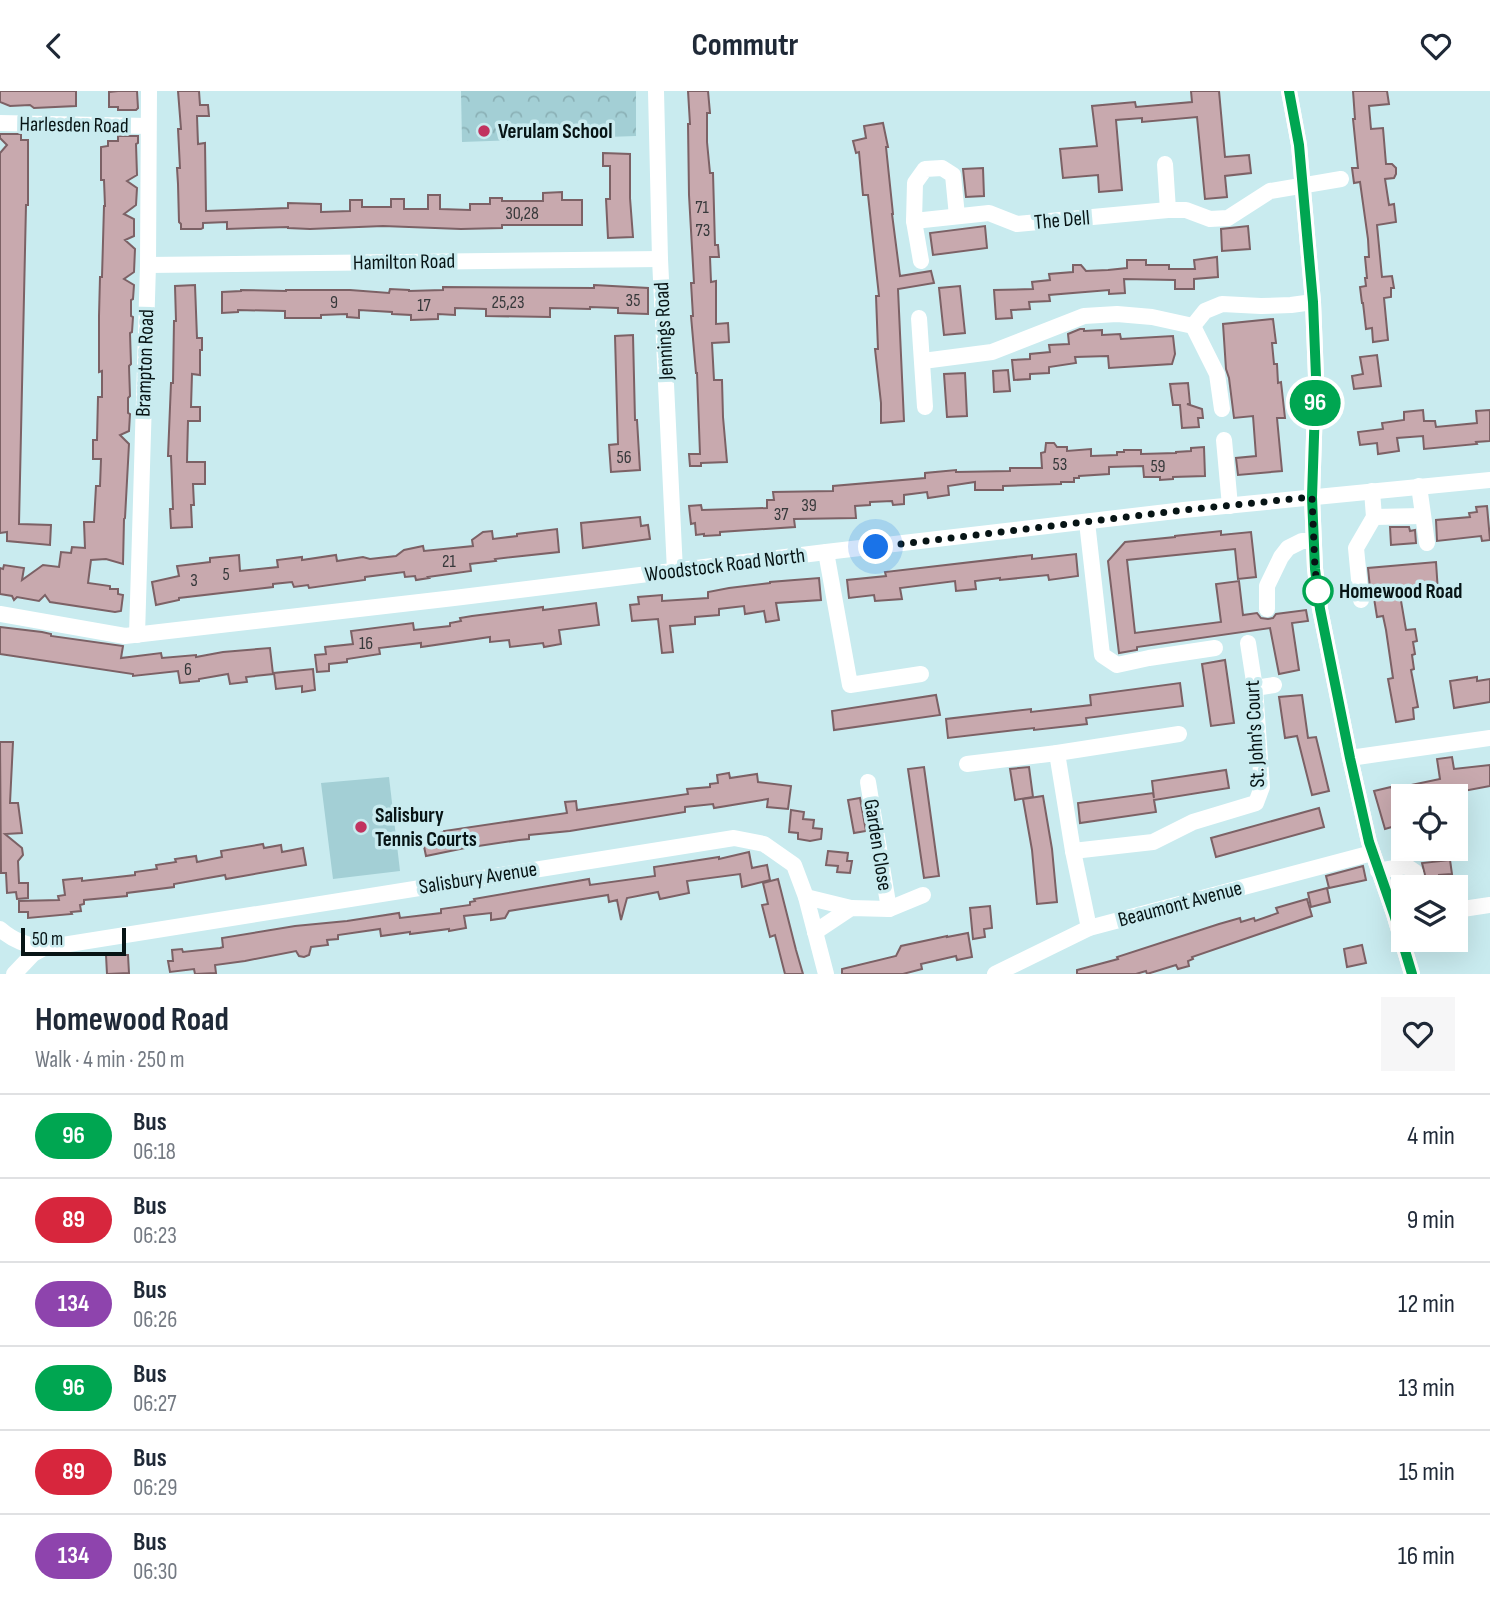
<!DOCTYPE html>
<html lang="en">
<head>
<meta charset="utf-8">
<style>
	:root { --surface:#fff; --page:#f6f6f7; --text:#1f2937; --muted:#747a83; --line:#e0e1e3 }
	body { margin:0; font-family:"Sofia Sans Condensed",sans-serif; background:var(--page); color:var(--text); height:100vh; display:flex; flex-direction:column; font-size:26px; white-space:nowrap }
	* { box-sizing:border-box; margin:0 }
	p { font-size:23px; color:var(--muted) }
	.icon { flex:none; width:38px; height:38px; fill:none; stroke:currentColor; stroke-width:2; stroke-linecap:round; stroke-linejoin:round }
	.map { position:relative; height:883px; overflow:hidden }
	.sheet { display:flex; flex-direction:column; background:var(--surface); flex:1 }
	.sheet>* { flex:none }
	.badge { padding:0 14px; border-radius:23px; font-size:24px; line-height:46px }
	.fabs { position:absolute; left:1391px; top:693px; display:grid; gap:14px }
	.fabs a { display:grid; place-items:center; width:77px; height:77px; border-radius:0px; background:var(--surface); box-shadow:0 7px 28px #0002; font-size:35px }
	.scale { position:absolute; left:21px; bottom:18px; width:105px; box-sizing:border-box; padding-left:7px; border:4px solid #071415; border-top:0; font-size:19px; line-height:24px; white-space:nowrap; color:#071415; -webkit-text-stroke:5px #c9ebef; paint-order:stroke }
	.you { position:absolute; width:35px; height:35px; margin:-18px; border:5px solid #fff; border-radius:50%; background:#1a73e8; box-shadow:0 0 0 10px #1a73e833 }
	.map>.badge { position:absolute; translate:-50% -50%; box-shadow:0 0 0 4px #fff }
	.round { display:grid; place-items:center; flex:none; width:74px; height:74px; border-radius:0px; background:var(--page) }
	.head { display:flex; align-items:center; justify-content:space-between; height:119px; padding:0 35px }
	h1 { font-size:33px; font-weight:700; line-height:52px }
	ul { padding:0; list-style:none }
	li { display:flex; align-items:center; gap:21px; height:84px; padding:0 35px; border-top:2px solid var(--line) }
	li div { flex:1 }
	li b { display:block; font-size:26px }
	li em { font-style:normal }
	li .badge { min-width:77px; font-weight:700; text-align:center }
	header { display:flex; justify-content:space-between; align-items:center; height:91px; padding:0 35px; background:var(--surface); font-size:32px; font-weight:700 }
	.map>svg:first-child { display:block }
	.green { fill:#a3cfd5 }
	.park { fill:url(#park-crowns) }
	.building { fill:#c8a9ae; stroke:#7c6165; stroke-width:2 }
	.lines { fill:none; stroke-linecap:round; stroke-linejoin:round }
	.minor { stroke:#fff; stroke-width:16 }
	.line-casing { stroke:#fff; stroke-width:16 }
	.line { stroke:#00a651; stroke-width:10 }
	.walk { stroke:#071415; stroke-width:7; stroke-dasharray:0 12.6 }
	.poi-dot { fill:#c1335f; stroke:#c9ebef; stroke-width:2.5 }
	.stop-dot { fill:#fff; stroke:#00a651; stroke-width:3.5 }
	.labels { text-anchor:middle; dominant-baseline:central; stroke-width:7; stroke-linejoin:round; paint-order:stroke }
	.number-label { font-size:18px; fill:#37393b }
	.street-label { font-size:21px; fill:#071415; stroke:#c9ebef }
	.poi-label { font-size:21px; font-weight:bold; fill:#071415; stroke:#c9ebef; text-anchor:start }
	.stop-label { font-size:21px; font-weight:bold; fill:#071415; stroke:#c9ebef; text-anchor:start }
</style>
</head>
<body>
<header><svg class="icon" aria-label="back" viewBox="0 0 24 24"><path d="M15 5l-7 7 7 7"/></svg>Commutr<svg class="icon" aria-label="heart" viewBox="0 0 24 24"><path d="M12 20l-8-8c-3-5 5-10 8-4 3-6 11-1 8 4z"/></svg></header>
<div class="map">
<svg width="1490" height="883" viewBox="0 0 1490 883">
	<defs>
		<pattern id="park-crowns" width="20" height="18" patternUnits="userSpaceOnUse" patternTransform="scale(1.75)"><rect width="20" height="18" fill="#a3cfd5"/><path d="M2 6a3 3 0 1 1 6 0M12 15a3 3 0 1 1 6 0" fill="none" stroke="#8bb1b6"/></pattern>
	</defs>
	<rect width="100%" height="100%" fill="#c9ebef"/>
	<path class="green" d="M389 686 400 780 333 788 321 692Z"/>
	<path class="park" d="M461 0H636V45L462 51Z"/>
	<g class="building">
		<path d="M0 0H76V15L34 17 30 14 10 15 0 11Z"/>
		<path d="M118 0H137L138 17 136 19H118V16H109V1Z"/>
		<path d="M178 0H199L200 14H208L209 25H197L198 53 205 52 206 120 288 117V112L321 113V121L350 120V109H362V116H391V108H404V118H428V104H440V118L470 119V113H490V107H502V110H543V102L562 101V109H582V134H502V137L461 138 383 135 310 138 288 137V136L227 138V131L203 132V137L201 138H181V133L179 131 178 93 177 77H180L178 38H181Z"/>
		<path d="M688 0H708L710 22H707V51L710 82H713L715 154H718L719 166H710L711 191 716 190V233L728 232 729 251 712 252 714 289H722L723 326 727 371 701 372V375H690L689 363H700L697 282H696L691 225H693L691 192H694L689 104 688 33H690Z"/>
		<path d="M1191 0H1219L1225 66 1249 64 1251 82 1225 85 1227 106 1205 108 1197 26 1142 31V27L1116 29 1122 99 1099 101 1098 84 1063 87 1060 58 1097 55 1092 15 1135 11 1136 16 1192 11Z"/>
		<path d="M1353 0H1387L1389 13 1369 15 1371 38 1383 37 1386 73H1392L1396 77V83L1394 87 1385 88 1389 114 1394 113 1396 131 1377 134 1382 186 1392 185 1394 197H1391V206L1384 207 1388 249 1373 251 1372 237 1366 238 1363 212H1362L1360 196 1366 195 1365 187H1367L1365 166H1369L1368 148 1360 91 1354 92 1352 77H1358L1353 28H1355Z"/>
		<path d="M883 32 888 56H886L893 123H892L900 185 931 180 934 192 898 198 904 330 881 332V312L875 258H878L876 205H879L868 104H863L859 61 856 62 853 50 866 47 864 35Z"/>
		<path d="M0 43H21V49H28V114H26L19 433 51 434 50 454 7 450V441L0 442V62L7 54 0 47Z"/>
		<path d="M118 45H138V52L136 53 137 84 127 90 137 97 136 114 124 123 134 128V145L125 149 135 158 134 181 124 188 134 194 133 208 131 209V225L133 226 132 241 130 242 131 273 129 275 130 305 128 307V322L130 323 129 340 120 344 129 353 125 427 124 428 123 473 106 468 91 469 88 492 110 495V498H118V503L123 504 121 520 115 521 50 511 45 504 39 510 17 506 14 509 12 505 0 503V477L3 478 4 474 24 477 22 489 43 474 59 476 61 461 71 462 72 456 85 457 84 431H94L96 395H100L101 368H93V349H97L98 306H102V280L99 281V225L100 186H102L104 115H105L104 89H101V56L108 55V50H118Z"/>
		<path d="M603 62 630 63V107L633 146 608 147 606 108H610V75H603Z"/>
		<path d="M983 77 984 105 966 106 963 78Z"/>
		<path d="M985 135 987 157 933 164 930 142Z"/>
		<path d="M1248 135 1250 158 1222 160 1221 138Z"/>
		<path d="M1217 166 1218 186 1194 188V198H1175V189L1124 188 1125 202 1109 203V199L1049 204 1050 210 1029 211 1030 218 1011 219 1012 227 996 228 994 199 1033 198 1032 191 1050 189 1049 183 1073 181V174H1081L1086 180 1108 179 1127 177V169H1146V174H1169V178H1195L1194 169Z"/>
		<path d="M195 194 197 247H202V259H200V284L192 283 191 316H200V330H188L187 371H205V393H193L194 414H191L192 436 171 437 170 418H173L171 365H168L171 292H173L174 230H176L175 195Z"/>
		<path d="M594 194 648 197V223L618 222V217L590 216V218L550 217V226L486 225V218L455 217V224L438 223V228L411 229V224L392 223V221L359 219V227L347 226V223L321 224V227H285V220L238 219V221L222 222V201L241 200V199L286 200V199H350L389 202 390 198 409 199V200L443 199V196L594 197Z"/>
		<path d="M960 195 965 242 944 244 939 197Z"/>
		<path d="M1273 228 1276 252H1272L1274 273H1277L1278 292 1281 291 1285 327H1277L1282 380 1238 384 1236 367 1256 365 1253 325 1234 327 1229 287 1226 278 1223 233Z"/>
		<path d="M1080 238H1084V240L1102 239V244L1120 243 1121 248 1173 245 1175 263 1172 273 1109 277 1108 265 1075 266 1076 272 1049 276V282L1030 283V288L1014 289 1012 269 1030 268V263L1050 261 1049 254 1069 253 1068 243Z"/>
		<path d="M633 244 635 329H637L640 379 611 381 609 354 618 353 615 245Z"/>
		<path d="M1377 264 1381 295 1354 298 1352 285 1363 283 1360 266Z"/>
		<path d="M1008 279 1010 300 994 301 993 280Z"/>
		<path d="M965 282 967 325 947 326 944 283Z"/>
		<path d="M1188 292 1190 313H1187L1202 318 1203 327H1198L1199 336 1182 337 1180 314H1173L1170 293Z"/>
		<path d="M1423 319 1424 330H1435L1436 336 1477 332 1476 320 1490 319V350L1476 351 1477 353 1424 358 1423 345 1397 347 1399 360 1378 363 1377 352 1360 354 1358 341 1383 338 1382 332 1404 329V321Z"/>
		<path d="M1046 352H1054L1057 356H1067V360L1091 358V365L1117 364V361H1124V359H1141V363L1176 362V361L1191 360V357L1204 356 1205 385 1173 386V388L1160 389V386H1144L1143 375 1109 376V383L1079 385V387H1074V391H1061V393L1003 395V399H975V391L948 395 949 404 928 407 927 401 904 404V413L893 414 892 410 870 411V414L855 415 856 427 794 428 795 436 720 441V444L704 445V443L696 444 695 432 691 433 689 415 701 414 702 419 767 417V409H774L773 401 833 400V395L925 387V382L956 379V381L1010 380V377H1042L1041 362 1045 361Z"/>
		<path d="M1487 415 1490 449 1482 450 1481 445 1437 450 1436 429 1470 426 1469 422 1477 421 1476 416Z"/>
		<path d="M640 426 641 435 648 434 650 448 583 457 581 432Z"/>
		<path d="M1390 436H1409L1410 440 1415 439 1416 452 1391 454Z"/>
		<path d="M557 438 559 461 495 468 496 470 470 473 471 480 428 486 429 487 416 489 415 485 405 486 404 481 365 486V489L309 497 308 494 294 496 292 491 273 493V496L179 507V509L156 514 152 491 179 485 177 475 210 471V467L239 464 240 480 278 476 277 469 302 466V469L336 464 337 470 363 466 370 468 396 465 404 459 423 455 424 460 473 455 472 449 483 441 492 440 493 448 517 445V443Z"/>
		<path d="M1221 440V444L1251 441 1256 486 1238 488 1235 458 1127 469 1135 542 1221 531 1216 493 1239 490 1243 524 1257 522 1261 527 1268 528 1273 527 1276 523 1306 519 1308 530 1292 532 1299 579 1279 583 1270 537 1137 556V559L1119 562 1108 470 1125 451 1175 446V445Z"/>
		<path d="M1076 463 1078 485 1049 489 1048 484 1000 489V487L975 490 976 498 956 500 955 490 900 497 902 508 875 510 874 504 849 507 847 489 886 485 885 481 1032 464V468Z"/>
		<path d="M1436 471 1438 501 1400 504 1406 539 1415 538 1417 550 1413 551 1415 563 1412 564 1414 578 1411 579 1418 616 1413 617 1414 628 1396 631 1388 588 1393 587 1386 539 1383 525 1377 526 1374 507H1371L1368 477Z"/>
		<path d="M819 487 821 509 776 512 779 529 766 531 764 520 745 523 744 515 719 518V524L695 526V533L670 535 673 561 662 562 658 528 632 530 630 514 639 513 638 506 662 504V510L708 507V501L729 497 770 492V491Z"/>
		<path d="M596 512 599 534 559 539 561 553 544 556 543 552 510 556 509 549 490 551V546L421 556V552L379 557 380 563 347 568V571L329 573V580L317 581 315 564 326 563 325 556 353 553 351 540 413 532 414 539 450 535V532L461 530 460 527 472 525 543 516V519Z"/>
		<path d="M0 536 42 541 51 543V545L123 555 121 567 161 562 162 567 196 564V566L223 561 270 557 273 583 246 586 247 591 230 593 228 583 199 588V590L180 592 178 580 133 585V583L0 563Z"/>
		<path d="M1225 569 1234 632 1211 635 1202 573Z"/>
		<path d="M313 578 315 599 302 601V595L276 598 274 582Z"/>
		<path d="M1477 586V590L1490 588V611L1454 617 1450 590Z"/>
		<path d="M1180 592 1183 615 1086 627 1087 633 1034 639V637L948 647 946 628 1031 618V621L1091 614 1090 604Z"/>
		<path d="M936 604 940 624 834 639 832 620Z"/>
		<path d="M1302 604 1308 647 1316 646 1329 700 1312 704 1297 645 1285 647 1279 606Z"/>
		<path d="M0 651H13L10 712H18L22 742 5 743 22 757 23 764 18 770 19 792H28V807L17 808 16 801 7 802 6 782H1Z"/>
		<path d="M1452 666 1454 678 1490 674V695L1437 705H1394L1402 733 1385 738 1374 700 1391 696 1392 698 1440 688 1437 668Z"/>
		<path d="M924 676 939 785 924 787 908 678Z"/>
		<path d="M1029 676 1033 706 1015 709 1010 678Z"/>
		<path d="M1226 679 1229 697 1154 709 1156 721 1080 732 1078 712 1153 702 1154 707 1152 690Z"/>
		<path d="M729 682 730 687 757 683 758 691 791 695 788 718 767 716 768 708 714 717 713 713 685 716V721L570 740 529 744V748L519 749 465 757 426 765 422 746 444 741V740L567 722 565 711 576 710 577 719 688 703 687 698 710 696V693L718 692 717 684Z"/>
		<path d="M1043 705 1052 758 1057 811 1037 813 1032 759 1023 708Z"/>
		<path d="M860 707 866 740 854 742 848 709Z"/>
		<path d="M1319 717 1324 736 1216 766 1211 747Z"/>
		<path d="M791 719 804 721 803 728 814 729 813 737 822 738 821 748 810 750 798 748V742L789 741Z"/>
		<path d="M263 753 264 757 281 754 282 761 303 757 306 774 226 788 225 784 174 793V796L127 802V805L84 809V813L80 814 81 820 71 821 72 823 28 827V821H19V810L59 809 58 805 65 804 63 789 82 787V790L135 784V781L157 778 156 774 176 771 175 768 196 765 197 771 222 766 221 760Z"/>
		<path d="M828 760 848 762 847 770H852L850 782 837 781 838 775 826 774Z"/>
		<path d="M749 761 752 777 767 774 770 789 742 796 740 783 687 790 689 802 660 808 658 801 627 807 621 829 617 809 609 811 608 804 509 820 505 827 491 829V822L464 825 466 837 449 840V838L410 843V841L381 845 380 838 338 844V848L327 849 328 854 311 856 309 864 304 866 299 865 296 860 245 870 215 874 216 882 195 883 194 878 170 881 168 870H173L172 859 182 858 183 861 220 857 223 856 222 847 295 835 347 830 399 822 400 827 441 822V818L470 814V811L475 810 474 808 589 788 590 794 655 785 654 776 719 766V768Z"/>
		<path d="M1450 769 1452 783 1439 784 1440 796H1428L1422 772Z"/>
		<path d="M1363 775 1366 789 1329 797 1326 785Z"/>
		<path d="M778 788 796 859 803 883H785L775 844 770 846 762 814 768 813 763 792Z"/>
		<path d="M1327 797 1330 811 1311 816 1308 802Z"/>
		<path d="M1307 808 1312 825 1192 866 1193 868 1188 870 1189 875 1178 878 1176 874 1147 883 1146 880 1136 883H1077V879L1118 868 1117 866 1219 833 1240 827 1241 831 1254 827 1255 830 1278 822 1276 817Z"/>
		<path d="M990 815 992 837 984 838 985 846 973 848 970 817Z"/>
		<path d="M968 842 972 866 957 869 956 865 921 873 922 878 903 883H842V878L896 865 901 855 947 845V846Z"/>
		<path d="M1362 854 1366 872 1347 876 1344 858Z"/>
		<path d="M106 864H128L129 882 107 883Z"/>
	</g>
	<g class="lines">
		<g class="minor">
			<path d="M656 0 660 168 675 480"/>
			<path d="M1289 0 1299 54 1313 211 1316 286 1312 406 1315 477 1320 518 1350 667 1369 751 1394 823 1412 883"/>
			<path d="M0 32 148 35"/>
			<path d="M1165 73 1168 119"/>
			<path d="M914 130 989 122 1017 133 1168 119H1186L1210 128 1228 127 1270 100 1341 88"/>
			<path d="M921 170 914 130 915 92 925 78 942 77 953 84 957 125"/>
			<path d="M148 174 660 168"/>
			<path d="M919 227 925 316"/>
			<path d="M1193 235 1205 220 1222 213 1261 215 1291 214 1313 211"/>
			<path d="M923 270 992 261 1084 225 1117 223 1152 226 1193 235 1217 283 1222 318"/>
			<path d="M1224 349 1230 415"/>
			<path d="M1419 395 1427 452"/>
			<path d="M1374 426 1422 425"/>
			<path d="M1087 431 1102 564 1117 574 1149 567 1215 557"/>
			<path d="M826 461 850 594 921 583"/>
			<path d="M1361 509 1356 457 1374 426 1372 400"/>
			<path d="M1267 518V495L1281 466 1288 457 1302 450H1314"/>
			<path d="M0 523 125 545 454 507 826 461 1184 419 1490 389"/>
			<path d="M137 544 148 174 149 0"/>
			<path d="M1255 597 1274 594"/>
			<path d="M1057 662 1073 760 1089 837"/>
			<path d="M1350 667 1490 647"/>
			<path d="M967 673 1057 662 1179 643"/>
			<path d="M868 691 889 818"/>
			<path d="M1073 760 1153 751 1193 731 1256 712 1262 696 1255 597 1248 552"/>
			<path d="M1378 780 1406 775 1415 781 1418 796"/>
			<path d="M806 806 851 817"/>
			<path d="M1456 819 1490 814"/>
			<path d="M0 838C14 850 26 854 44 857L734 747 764 753 794 774 806 806 826 883"/>
			<path d="M815 841 851 817 889 818 923 804"/>
			<path d="M14 883 33 863 44 857"/>
			<path d="M995 883 1089 837 1372 762"/>
		</g>
	</g>
	<g class="lines">
		<defs>
			<path id="line" d="M1289 0 1299 54 1313 211 1316 286 1312 406 1315 478 1320 518 1350 667 1369 751 1394 823 1412 883"/>
		</defs>
		<use href="#line" class="line-casing"/>
		<use href="#line" class="line"/>
		<path class="walk" d="M876 456 1184 419 1312 406 1315 478 1318 500"/>
	</g>
	<g class="poi-dot">
		<circle cx="484" cy="40" r="7"/>
		<circle cx="361" cy="736" r="7"/>
	</g>
	<circle class="stop-dot" cx="1318" cy="500" r="14"/>
	<g class="labels">
		<g class="number-label">
			<text x="702" y="116">71</text>
			<text x="522" y="122">30,28</text>
			<text x="703" y="139">73</text>
			<text x="633" y="209">35</text>
			<text x="334" y="211">9</text>
			<text x="508" y="211">25,23</text>
			<text x="424" y="214">17</text>
			<text x="624" y="366">56</text>
			<text x="1060" y="373">53</text>
			<text x="1158" y="375">59</text>
			<text x="809" y="414">39</text>
			<text x="781" y="423">37</text>
			<text x="449" y="470">21</text>
			<text x="226" y="483">5</text>
			<text x="194" y="489">3</text>
			<text x="366" y="552">16</text>
			<text x="188" y="578">6</text>
		</g>
		<g class="street-label">
			<text transform="translate(74 34) rotate(1)">Harlesden Road</text>
			<text transform="translate(1062 129) rotate(-5)">The Dell</text>
			<text transform="translate(404 171) rotate(-1)">Hamilton Road</text>
			<text transform="translate(664 240) rotate(-93)">Jennings Road</text>
			<text transform="translate(145 272) rotate(-88)">Brampton Road</text>
			<text transform="translate(725 474) rotate(-7)">Woodstock Road North</text>
			<text transform="translate(1255 643) rotate(-93)">St. John's Court</text>
			<text transform="translate(878 754) rotate(81)">Garden Close</text>
			<text transform="translate(478 787) rotate(-9)">Salisbury Avenue</text>
			<text transform="translate(1180 813) rotate(-15)">Beaumont Avenue</text>
		</g>
		<g class="poi-label">
			<text x="498" y="40">Verulam School</text>
			<text x="375" y="724">Salisbury<tspan x="375" dy="24">Tennis Courts</tspan></text>
		</g>
		<g class="stop-label">
			<text x="1339" y="500">Homewood Road</text>
		</g>
	</g>
</svg>
<div class="fabs">
<a><svg class="icon" aria-label="locate" viewBox="0 0 24 24"><circle cx="12" cy="12" r="6"/><path d="M12 2v4M12 18v4M2 12h4M18 12h4"/></svg></a>
<a><svg class="icon" aria-label="layers" viewBox="0 0 24 24"><path d="M12 4l9 5-9 5-9-5zM3 14l9 5 9-5"/></svg></a>
</div>
<div class="scale">50 m</div>
<div class="you" style="left:876px;top:456px"></div>
<b class="badge" style="left:1315px;top:312px;background:#00a651;color:#fff">96</b>
</div>
<section class="sheet">
<div class="head"><div><h1>Homewood Road</h1><p>Walk · 4 min · 250 m</p></div><a class="round"><svg class="icon" aria-label="heart" viewBox="0 0 24 24"><path d="M12 20l-8-8c-3-5 5-10 8-4 3-6 11-1 8 4z"/></svg></a></div>
<ul>
<li><span class="badge" style="background:#00a651;color:#fff">96</span><div><b>Bus</b><p>06:18</p></div><em>4 min</em></li>
<li><span class="badge" style="background:#d7263d;color:#fff">89</span><div><b>Bus</b><p>06:23</p></div><em>9 min</em></li>
<li><span class="badge" style="background:#8e44ad;color:#fff">134</span><div><b>Bus</b><p>06:26</p></div><em>12 min</em></li>
<li><span class="badge" style="background:#00a651;color:#fff">96</span><div><b>Bus</b><p>06:27</p></div><em>13 min</em></li>
<li><span class="badge" style="background:#d7263d;color:#fff">89</span><div><b>Bus</b><p>06:29</p></div><em>15 min</em></li>
<li><span class="badge" style="background:#8e44ad;color:#fff">134</span><div><b>Bus</b><p>06:30</p></div><em>16 min</em></li>
</ul>
</section>
</body>
</html>
